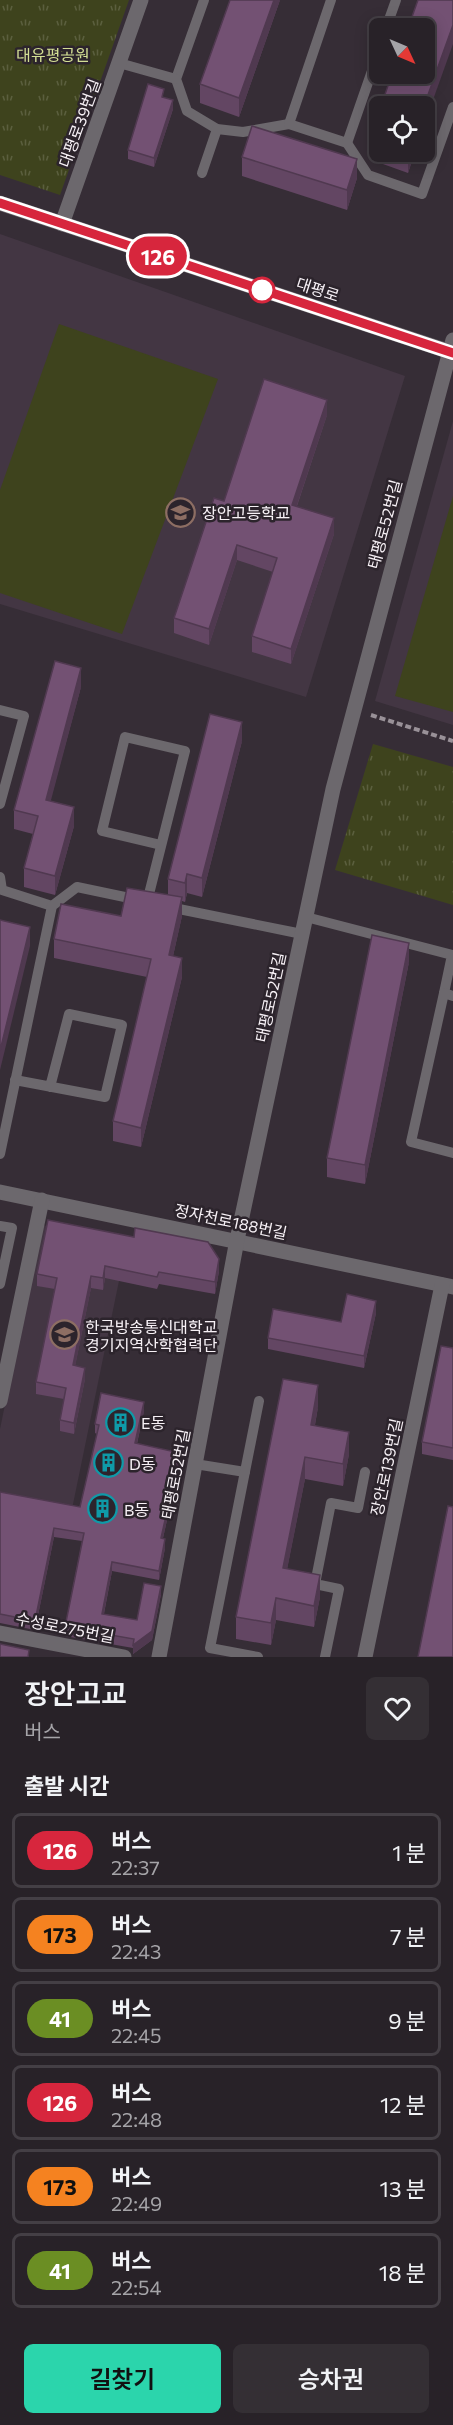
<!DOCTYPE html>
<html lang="ko">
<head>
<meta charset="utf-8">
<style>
	:root { --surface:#282228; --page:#342f34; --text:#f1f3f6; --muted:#a5a4a8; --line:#443f45; --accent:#2bd5ac }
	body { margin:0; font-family:Commissioner,"Noto Sans KR",sans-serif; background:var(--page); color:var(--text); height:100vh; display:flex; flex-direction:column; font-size:22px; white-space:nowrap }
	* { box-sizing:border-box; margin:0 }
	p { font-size:20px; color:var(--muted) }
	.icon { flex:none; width:33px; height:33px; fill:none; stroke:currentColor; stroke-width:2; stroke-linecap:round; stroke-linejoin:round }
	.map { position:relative; height:1657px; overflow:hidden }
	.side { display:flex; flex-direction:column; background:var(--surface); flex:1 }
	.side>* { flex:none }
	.badge { padding:0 12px; border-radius:20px; font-size:21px; line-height:39px }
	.needle { width:39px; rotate:134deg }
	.buttons { position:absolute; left:369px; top:18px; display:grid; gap:12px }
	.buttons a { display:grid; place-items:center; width:66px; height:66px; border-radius:9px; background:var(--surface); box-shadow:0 3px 15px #0003,0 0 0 2px var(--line); font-size:30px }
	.map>.badge { position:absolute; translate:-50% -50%; box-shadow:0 0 0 3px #fff }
	h2 { padding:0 24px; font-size:22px; line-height:54px }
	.round { display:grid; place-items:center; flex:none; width:63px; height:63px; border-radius:9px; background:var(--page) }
	.head { display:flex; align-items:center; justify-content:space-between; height:102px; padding:0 24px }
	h1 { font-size:28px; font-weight:600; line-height:45px }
	.button { display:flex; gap:12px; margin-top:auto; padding:12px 24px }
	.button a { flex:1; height:69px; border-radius:9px; background:var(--accent); color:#111; font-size:24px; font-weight:600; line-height:69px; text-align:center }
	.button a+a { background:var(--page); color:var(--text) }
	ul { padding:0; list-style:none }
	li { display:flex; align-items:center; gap:18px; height:75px; margin:0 12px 9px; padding:0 12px; border:3px solid var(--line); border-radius:9px }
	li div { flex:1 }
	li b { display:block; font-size:22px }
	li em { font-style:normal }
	li .badge { min-width:66px; font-weight:700; text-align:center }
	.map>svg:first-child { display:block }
	.built { fill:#433643 }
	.park { fill:url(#park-tufts) }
	.garden { fill:#3e431d }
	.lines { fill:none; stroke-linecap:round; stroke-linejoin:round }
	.path { stroke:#999198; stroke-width:4; stroke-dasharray:6 3; stroke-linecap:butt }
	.service { stroke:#6c686d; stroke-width:10 }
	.minor { stroke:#6c686d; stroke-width:15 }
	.tertiary { stroke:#6c686d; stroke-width:15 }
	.wall { fill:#634663 }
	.shaded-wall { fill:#503950 }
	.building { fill:#735173; stroke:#503950; stroke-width:1.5 }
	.line-casing { stroke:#fff; stroke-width:14 }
	.line { stroke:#d7263d; stroke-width:9 }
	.stop-dot { fill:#fff; stroke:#d7263d; stroke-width:3 }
	.labels { text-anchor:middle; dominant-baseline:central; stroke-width:5; stroke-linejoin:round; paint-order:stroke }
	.park-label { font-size:16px; fill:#d3df94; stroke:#2c242c }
	.street-label { font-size:16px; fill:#f7f1f6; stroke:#2c242c }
	.poi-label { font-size:16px; fill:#f7f1f6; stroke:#2c242c; text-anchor:start }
</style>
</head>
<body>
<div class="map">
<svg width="453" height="1657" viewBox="0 0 453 1657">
	<defs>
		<pattern id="park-tufts" width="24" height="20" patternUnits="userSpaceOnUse" patternTransform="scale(1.5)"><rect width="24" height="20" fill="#3e431d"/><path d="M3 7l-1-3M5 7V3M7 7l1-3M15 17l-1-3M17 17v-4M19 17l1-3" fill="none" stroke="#5b5f3e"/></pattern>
	</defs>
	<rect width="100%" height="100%" fill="#362d36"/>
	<g class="built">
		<path d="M0 234 405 376 306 697 0 604Z"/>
		<path d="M453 421V725L375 701Z"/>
		<path d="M42 1225 127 1242 72 1509 0 1494V1429Z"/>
	</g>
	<g class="park">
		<path d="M0 0H129L60 195 0 175Z"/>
		<path d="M373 744 453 767V905L335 870Z"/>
	</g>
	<g class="garden">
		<path d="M59 324 218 379 122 634 0 593V490Z"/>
		<path d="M453 496V712L395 696Z"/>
	</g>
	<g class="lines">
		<path class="path" d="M371 715 453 741"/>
		<g class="service">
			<path d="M204 0 176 79 187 111 217 129 243 132 289 124"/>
			<path d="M331 0 289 124 347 143 380 48"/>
			<path d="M386 28 396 0"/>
			<path d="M119 63 176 79"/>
			<path d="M347 143 368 175 422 194 453 107"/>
			<path d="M202 173 217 129"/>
			<path d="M0 710 24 716 0 804"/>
			<path d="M0 877 2 890 52 906"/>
			<path d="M147 902 185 751 125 737 102 831 161 845"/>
			<path d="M169 907 302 934"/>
			<path d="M306 917 452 955 444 993"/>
			<path d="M453 996 444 993 411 1142 453 1153"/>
			<path d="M15 1080 105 1097 122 1025 69 1014 50 1087"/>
			<path d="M0 1154 52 906 77 887 139 900"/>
			<path d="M0 1226 12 1228 0 1284"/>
			<path d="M195 1464 245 1472"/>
			<path d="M258 1657 210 1648 259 1401"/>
			<path d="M325 1657 339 1589 315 1584 331 1503 358 1508 365 1472"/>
		</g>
		<g class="minor">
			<path d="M62 224 141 0"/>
			<path d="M0 1192 453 1287"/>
			<path d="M0 1401 42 1200"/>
			<path d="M0 1633 124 1657"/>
			<path d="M159 1657 237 1240 333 789 453 340"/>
			<path d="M365 1657 442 1285"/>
		</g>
		<path class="tertiary" d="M0 203 453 353"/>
	</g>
	<g class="wall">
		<path d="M280 0 239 117 200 103V84Z"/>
		<path d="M164 98 173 109 154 167 128 159V150Z"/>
		<path d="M380 110V152H415L408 173 369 159V140Z"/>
		<path d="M242 157 357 178 347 210 242 176Z"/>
		<path d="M327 415 297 506 334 534 291 664 252 652V636L273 572 237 560 209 645 174 633V618L224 501Z"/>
		<path d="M81 687 50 801 74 826 55 895 24 887V868L33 834 14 829V810Z"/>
		<path d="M242 741 202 897 187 893 185 902 182 901V916L173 956 182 977 141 1147 113 1141V1121L147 977 54 958V939L121 916 168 895V879Z"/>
		<path d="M409 962 365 1184 327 1177V1158Z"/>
		<path d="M48 1220 219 1271 215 1294 159 1284 157 1289 105 1278 103 1290 91 1288 75 1366 85 1379 74 1434 60 1431V1420L64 1399 36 1394V1382L55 1289 37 1286V1274Z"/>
		<path d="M376 1313 364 1368 268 1349V1338L341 1322Z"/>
		<path d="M453 1348V1460L422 1454V1442Z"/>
		<path d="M318 1407 315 1425 349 1454 343 1486 305 1479 287 1569 320 1597 314 1627 276 1620 271 1645 236 1639V1617Z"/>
		<path d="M144 1411 137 1444 180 1462 163 1538 165 1548 159 1580 112 1571 104 1614 137 1620 161 1594 152 1640 133 1654V1648L65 1636V1627L82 1541 54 1537 35 1630 0 1623V1492L80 1507 97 1434 95 1433V1424Z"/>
	</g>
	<g class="shaded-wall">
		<path d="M274 0H280L239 117V98Z"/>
		<path d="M453 25V44L424 125V106Z"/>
		<path d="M173 100V109L154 167V158Z"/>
		<path d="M408 152H415L408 173Z"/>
		<path d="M357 159V178L347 210V190Z"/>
		<path d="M327 400V415L292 520V505Z"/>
		<path d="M334 518V534L291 664V649Z"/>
		<path d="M237 545V560L209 645V629Z"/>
		<path d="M81 668V687L46 819V800Z"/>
		<path d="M242 722V741L202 897V878Z"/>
		<path d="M74 807V826L55 895V876Z"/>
		<path d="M187 874V893L185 902V883Z"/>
		<path d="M182 897V916L169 974V955Z"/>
		<path d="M30 927V946L0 1070V1051Z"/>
		<path d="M409 943V962L365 1184V1165Z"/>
		<path d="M182 958V977L141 1147V1128Z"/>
		<path d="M219 1259V1271L215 1294V1282Z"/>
		<path d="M105 1266V1278L103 1290V1278Z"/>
		<path d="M91 1276V1288L73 1377V1365Z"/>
		<path d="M376 1301V1313L364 1368V1356Z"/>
		<path d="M85 1368V1379L74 1434V1423Z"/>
		<path d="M318 1385V1407L311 1447V1425Z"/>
		<path d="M144 1402V1411L135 1452V1443Z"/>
		<path d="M349 1432V1454L343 1486V1464Z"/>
		<path d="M180 1453V1462L161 1547V1538Z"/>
		<path d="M305 1457V1479L283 1590V1568Z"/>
		<path d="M54 1528V1537L35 1630V1621Z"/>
		<path d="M165 1539V1548L159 1580V1571Z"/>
		<path d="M112 1562V1571L102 1623V1614Z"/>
		<path d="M320 1575V1597L314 1627V1606Z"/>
		<path d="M161 1586V1594L152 1640 133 1654V1645Z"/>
		<path d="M276 1598V1620L271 1645V1623Z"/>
	</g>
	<g class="building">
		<path d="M230 0H274L239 98 200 84Z"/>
		<path d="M418 0H453V25L424 106H381L392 74H424V28H408Z"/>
		<path d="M148 84 164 89 162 97 173 100 154 158 128 150Z"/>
		<path d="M380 110V144L369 140Z"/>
		<path d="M252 126 357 159 347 190 242 157Z"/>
		<path d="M264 379 327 400 292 505 334 518 291 649 252 636 277 558 237 545 209 629 174 618 214 498 224 501Z"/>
		<path d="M55 661 81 668 46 800 74 807 55 876 24 868 38 816 14 810Z"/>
		<path d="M210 714 242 722 202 878 187 874 185 883 168 879Z"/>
		<path d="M127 888 182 897 169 955 182 958 141 1128 113 1121 151 959 54 939 61 904 121 916Z"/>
		<path d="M0 920 30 927 0 1051Z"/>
		<path d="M372 935 409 943 365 1165 327 1158Z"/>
		<path d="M48 1220 134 1237 135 1228 208 1242 219 1259 215 1282 159 1272 157 1277 105 1266 103 1278 91 1276 73 1365 85 1368 74 1423 60 1420 66 1388 36 1382 57 1278 37 1274Z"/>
		<path d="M347 1294 376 1301 364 1356 268 1338 273 1309 341 1322Z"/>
		<path d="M441 1346 453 1348V1448L422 1442Z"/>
		<path d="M283 1379 318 1385 311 1425 349 1432 343 1464 305 1457 283 1568 320 1575 314 1606 276 1598 271 1623 236 1617Z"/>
		<path d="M101 1393 144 1402 135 1443 180 1453 161 1538 165 1539 159 1571 112 1562 102 1614 137 1620 144 1583 161 1586 152 1631 133 1645 134 1639 65 1627 84 1533 54 1528 35 1621 0 1614V1492L80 1507 99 1425 95 1424Z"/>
		<path d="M448 1506 453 1507V1657H418Z"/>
		<path d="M0 1644 29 1650 28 1657H0Z"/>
	</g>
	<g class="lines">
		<defs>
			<path id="line" d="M0 203 453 353"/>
		</defs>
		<use href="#line" class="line-casing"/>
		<use href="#line" class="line"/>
	</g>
	<defs>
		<symbol id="school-ring" viewBox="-11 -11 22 22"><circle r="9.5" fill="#2c242c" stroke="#8d6e63" stroke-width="1.5"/><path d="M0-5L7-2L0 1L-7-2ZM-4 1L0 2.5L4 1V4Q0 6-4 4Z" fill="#8d6e63"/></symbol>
		<symbol id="building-ring" viewBox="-11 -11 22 22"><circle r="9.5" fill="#2c242c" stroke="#0f9aa8" stroke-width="1.5"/><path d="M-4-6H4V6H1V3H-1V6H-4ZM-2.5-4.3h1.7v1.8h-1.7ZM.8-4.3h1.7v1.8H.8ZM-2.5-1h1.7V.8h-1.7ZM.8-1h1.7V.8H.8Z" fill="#0f9aa8"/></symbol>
	</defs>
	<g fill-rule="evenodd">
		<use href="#school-ring" x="164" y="496" width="33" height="33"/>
		<use href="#school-ring" x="48" y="1318" width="33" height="33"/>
		<use href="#building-ring" x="104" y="1406" width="33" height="33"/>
		<use href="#building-ring" x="92" y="1446" width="33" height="33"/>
		<use href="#building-ring" x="86" y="1492" width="33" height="33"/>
	</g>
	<circle class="stop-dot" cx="262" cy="290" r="12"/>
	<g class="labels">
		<g class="park-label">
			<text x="53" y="54">대유평공원</text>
		</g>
		<g class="street-label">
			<text transform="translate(79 123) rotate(-70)">대평로39번길</text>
			<text transform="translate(318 289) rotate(18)">대평로</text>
			<text transform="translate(384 524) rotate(-75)">태평로52번길</text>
			<text transform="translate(270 997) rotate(-78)">태평로52번길</text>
			<text transform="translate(231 1221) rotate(12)">정자천로188번길</text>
			<text transform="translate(386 1467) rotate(-78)">장안로139번길</text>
			<text transform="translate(175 1474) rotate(-79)">태평로52번길</text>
			<text transform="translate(65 1627) rotate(11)">수성로275번길</text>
		</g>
		<g class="poi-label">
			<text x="202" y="512">장안고등학교</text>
			<text x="85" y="1326">한국방송통신대학교<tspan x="85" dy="18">경기지역산학협력단</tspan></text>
			<text x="141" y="1422">E동</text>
			<text x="129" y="1463">D동</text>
			<text x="124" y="1509">B동</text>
		</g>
	</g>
</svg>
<div class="buttons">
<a><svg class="needle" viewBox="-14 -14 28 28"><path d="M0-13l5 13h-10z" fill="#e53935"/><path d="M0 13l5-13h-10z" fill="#a5a4a8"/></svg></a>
<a><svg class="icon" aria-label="locate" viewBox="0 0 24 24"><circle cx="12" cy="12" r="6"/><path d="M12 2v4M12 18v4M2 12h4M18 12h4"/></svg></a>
</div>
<b class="badge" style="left:158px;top:256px;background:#d7263d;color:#fff">126</b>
</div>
<section class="side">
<div class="head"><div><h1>장안고교</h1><p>버스</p></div><a class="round"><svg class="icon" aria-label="heart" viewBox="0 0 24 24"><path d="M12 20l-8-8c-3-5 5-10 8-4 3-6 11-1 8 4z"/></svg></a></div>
<h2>출발 시간</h2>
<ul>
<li><span class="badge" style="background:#d7263d;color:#fff">126</span><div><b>버스</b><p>22:37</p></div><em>1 분</em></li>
<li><span class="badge" style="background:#f58220;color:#111">173</span><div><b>버스</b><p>22:43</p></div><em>7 분</em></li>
<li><span class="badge" style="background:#6b8e23;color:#fff">41</span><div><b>버스</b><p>22:45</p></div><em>9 분</em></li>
<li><span class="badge" style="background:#d7263d;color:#fff">126</span><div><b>버스</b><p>22:48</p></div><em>12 분</em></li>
<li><span class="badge" style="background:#f58220;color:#111">173</span><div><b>버스</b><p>22:49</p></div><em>13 분</em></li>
<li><span class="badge" style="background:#6b8e23;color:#fff">41</span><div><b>버스</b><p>22:54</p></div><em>18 분</em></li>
</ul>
<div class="button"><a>길찾기</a><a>승차권</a></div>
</section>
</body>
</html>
